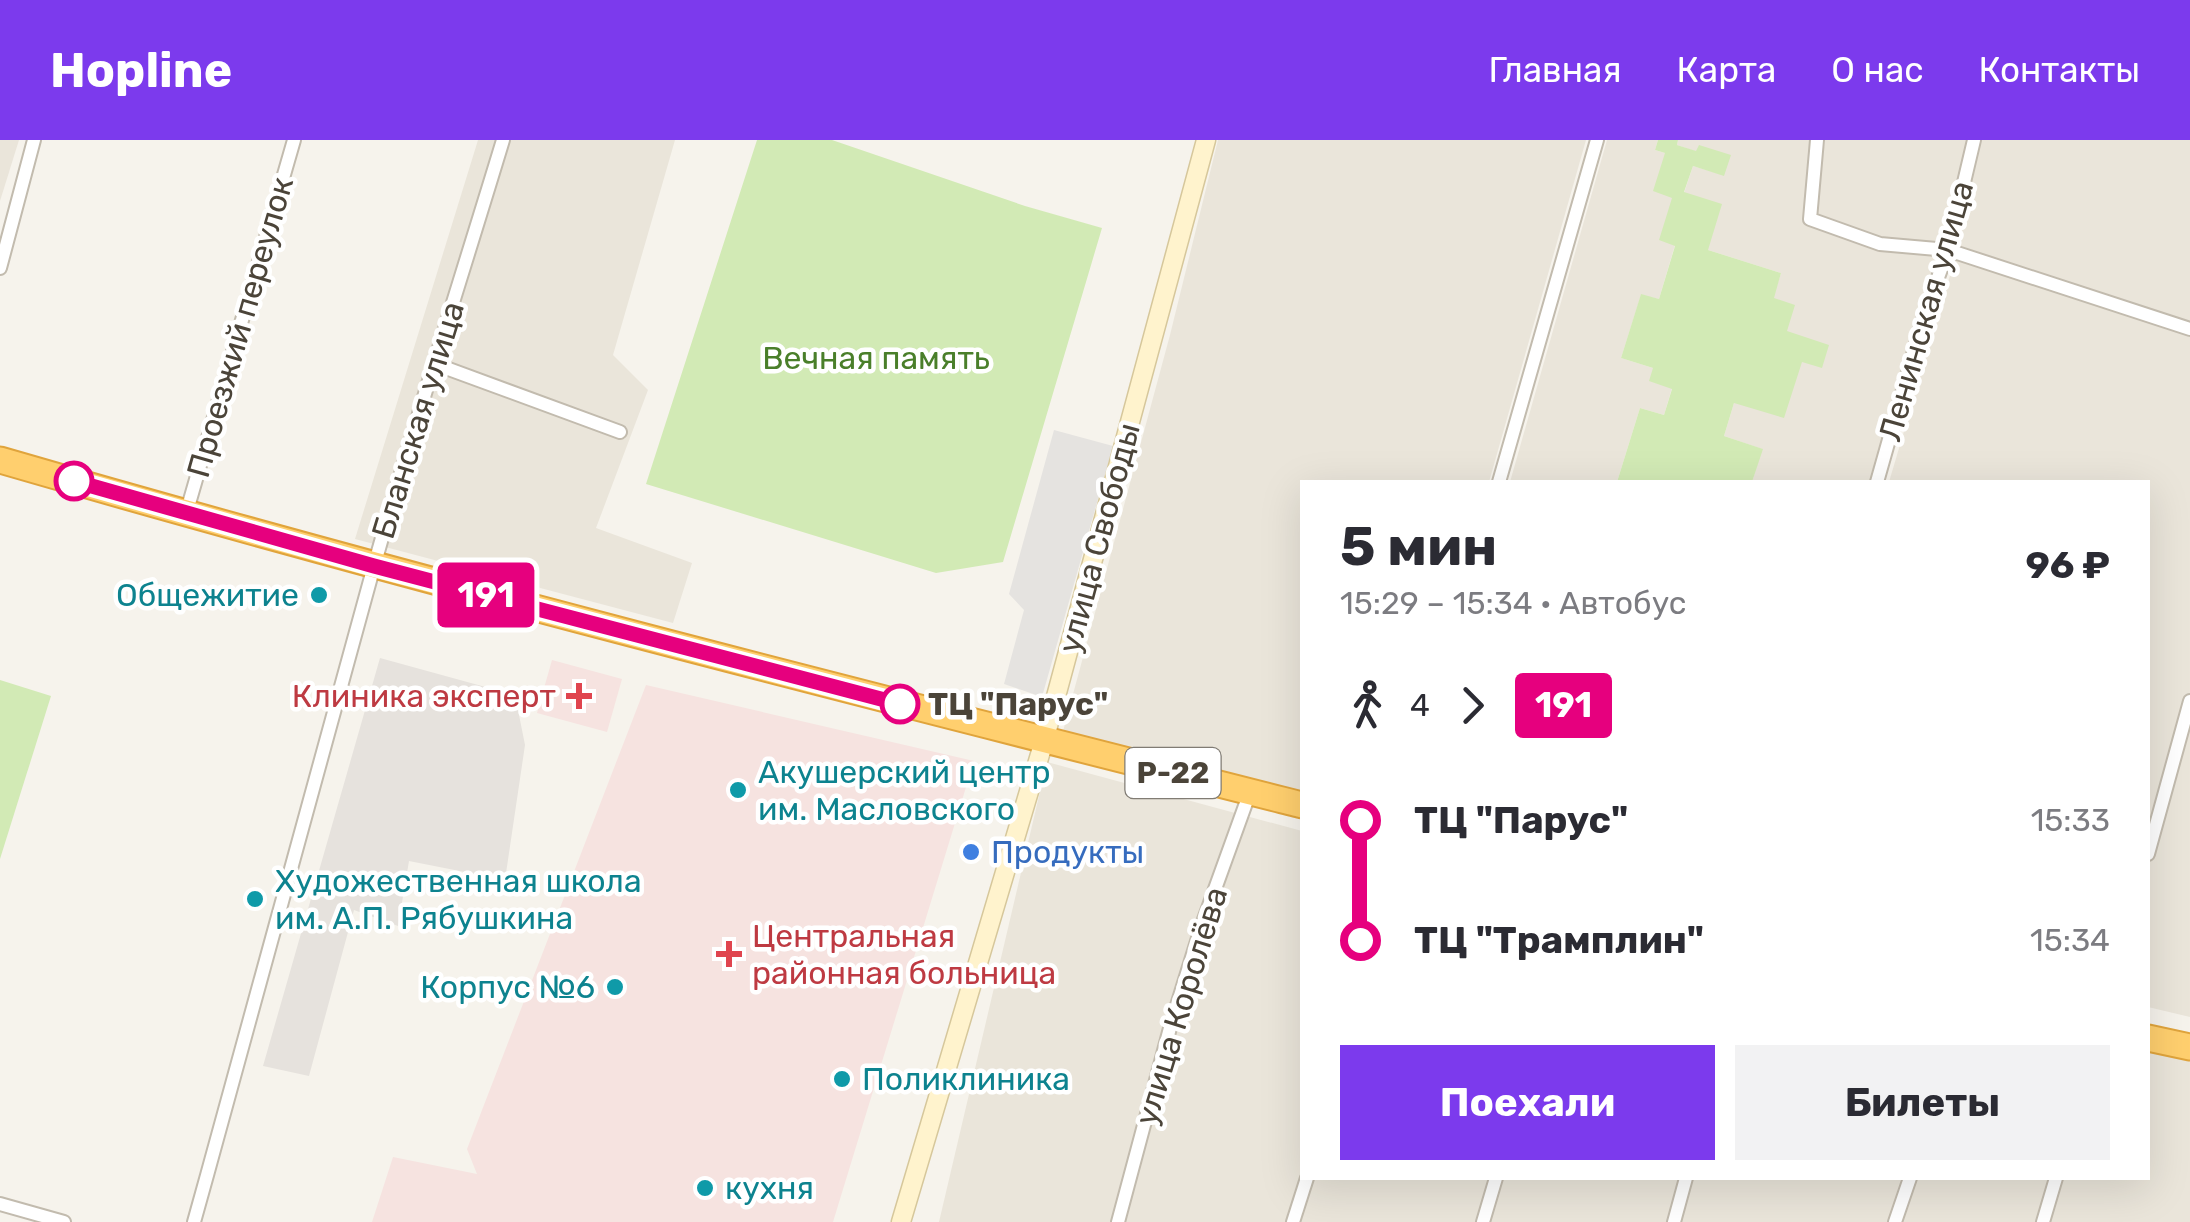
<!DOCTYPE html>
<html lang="ru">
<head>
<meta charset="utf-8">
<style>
	:root { --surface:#fff; --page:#f2f2f3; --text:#2b2b33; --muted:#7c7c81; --accent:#7c3aed }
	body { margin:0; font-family:Rubik,sans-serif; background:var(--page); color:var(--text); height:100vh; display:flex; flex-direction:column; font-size:38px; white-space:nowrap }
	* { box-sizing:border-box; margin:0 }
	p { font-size:32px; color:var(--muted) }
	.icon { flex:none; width:55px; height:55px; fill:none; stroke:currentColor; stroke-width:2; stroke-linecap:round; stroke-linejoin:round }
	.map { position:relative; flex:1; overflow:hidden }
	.side { position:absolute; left:1300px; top:340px; width:850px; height:700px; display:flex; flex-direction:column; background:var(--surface); border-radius:0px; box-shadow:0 10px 40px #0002 }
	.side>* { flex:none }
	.badge { padding:0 20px; border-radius:8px; font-size:35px; line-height:65px }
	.map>.badge { position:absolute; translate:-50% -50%; box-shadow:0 0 0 5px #fff }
	.legs { display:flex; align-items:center; gap:15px; height:110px; padding:0 40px; font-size:32px }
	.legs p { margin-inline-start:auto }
	.head { display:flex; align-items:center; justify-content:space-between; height:170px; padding:0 40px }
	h1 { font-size:55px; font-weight:700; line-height:75px }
	.button { display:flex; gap:20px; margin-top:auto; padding:20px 40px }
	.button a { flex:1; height:115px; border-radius:0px; background:var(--accent); color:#fff; font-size:40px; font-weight:700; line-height:115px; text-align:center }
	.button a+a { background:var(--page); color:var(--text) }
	ul { padding:0 40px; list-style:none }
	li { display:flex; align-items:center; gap:35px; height:120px; font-size:38px }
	li i { display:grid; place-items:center; width:15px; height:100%; margin:0 12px; background:currentColor }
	li i::after { content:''; width:25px; height:25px; margin:-12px; border:8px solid; border-radius:50%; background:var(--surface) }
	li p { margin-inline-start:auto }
	li:first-child i { background:linear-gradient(#0000 50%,currentColor 0) }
	li:last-child i { background:linear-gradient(currentColor 50%,#0000 0) }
	header { display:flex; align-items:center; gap:60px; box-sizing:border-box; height:140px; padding:0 50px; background:var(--accent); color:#fff }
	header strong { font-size:48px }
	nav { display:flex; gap:55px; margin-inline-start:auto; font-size:35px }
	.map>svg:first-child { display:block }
	.residential { fill:#eae5da }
	.industrial { fill:#e6e2dd }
	.medical { fill:#f6e3e0 }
	.green { fill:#d2eab5 }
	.parking { fill:#e5e3e0 }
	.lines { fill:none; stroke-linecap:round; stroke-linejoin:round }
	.street-casing { stroke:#c2bbae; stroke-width:16 }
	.secondary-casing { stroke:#d6c79b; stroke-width:21 }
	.highway-casing { stroke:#e0a43c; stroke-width:29 }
	.street { stroke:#fff; stroke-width:12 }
	.secondary { stroke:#fff3cd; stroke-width:18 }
	.highway { stroke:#ffcf6e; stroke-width:25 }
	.line-1-casing { stroke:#fff; stroke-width:22 }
	.line-1 { stroke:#e6007e; stroke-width:15 }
	.stop-1-dot { fill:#fff; stroke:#e6007e; stroke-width:5 }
	.culture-dot { fill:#0f9aa8; stroke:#fff; stroke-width:4 }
	.health-dot { fill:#e0444e; stroke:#fff; stroke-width:4 }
	.shop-dot { fill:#3f7fe0; stroke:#fff; stroke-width:4 }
	.labels { text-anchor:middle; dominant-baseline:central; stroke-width:9; stroke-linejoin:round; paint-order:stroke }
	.shield { fill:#fff; stroke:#817c74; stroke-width:2.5 }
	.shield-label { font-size:30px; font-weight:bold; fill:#4b4439 }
	.street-label { font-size:32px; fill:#4b4439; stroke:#fff }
	.park-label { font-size:32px; fill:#4a7f2a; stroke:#fff }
	.culture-label { font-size:32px; fill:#0d838f; stroke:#fff; text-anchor:start }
	.health-label { font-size:32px; fill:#be3a42; stroke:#fff; text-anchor:end }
	.stop-label { font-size:32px; font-weight:bold; fill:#4b4439; stroke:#fff; text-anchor:start }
	.shop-label { font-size:32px; fill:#366cbe; stroke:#fff; text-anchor:start }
</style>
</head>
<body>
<header>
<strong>Hopline</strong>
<nav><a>Главная</a><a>Карта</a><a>О нас</a><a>Контакты</a></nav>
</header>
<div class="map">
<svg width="2190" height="1082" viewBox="0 0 2190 1082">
	<rect width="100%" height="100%" fill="#f6f3ec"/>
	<g class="residential">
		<path d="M0 0H19L0 61Z"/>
		<path d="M478 0H675L613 215 648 250 596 388 692 423 673 483 355 399Z"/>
		<path d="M1218 0H1586L1489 342H1302V652L1062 595 1170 195Z"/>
		<path d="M1607 0H1658L1655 10 1665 13 1672 57 1675 105 1659 159 1641 155 1621 218 1653 228 1672 248 1664 275 1640 268 1617 342H1510Z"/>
		<path d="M1678 0H1810L1804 80 1939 112 1873 342H1752L1762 309 1724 296 1734 263 1787 191 1773 158 1781 133 1708 110 1684 53 1693 26 1724 35 1699 6 1697 12 1677 5Z"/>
		<path d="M1825 0H2190V877L2148 867V342H1889L1959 105 1880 99 1815 77Z"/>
		<path d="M1047 622 1302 691V1038H2148V908L2190 917V1082H939Z"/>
	</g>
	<path class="industrial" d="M380 518 515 555 525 605 505 740 409 721 398 786 354 770 309 936 263 926Z"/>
	<g class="medical">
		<path d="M552 520 622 539 607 592 537 573Z"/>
		<path d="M646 545 974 621 833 1082H372L393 1017 477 1034 467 1009Z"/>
	</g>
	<g class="green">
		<path d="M757 0H832L1025 66 1102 88 1003 422 936 433 646 344Z"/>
		<path d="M1658 0H1678L1677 5 1696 11 1699 5 1731 15 1724 36 1693 26 1684 52 1722 64 1708 110 1781 133 1774 158 1795 165 1787 191 1829 205 1822 228 1802 222 1784 278 1734 263 1724 296 1763 309 1752 342H1617L1640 268 1664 275 1672 249 1649 241 1653 228 1621 218 1641 154 1659 159 1675 106 1659 100 1672 58 1653 51 1665 13 1655 10Z"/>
		<path d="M0 540 51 556 0 719Z"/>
	</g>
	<path class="parking" d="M1054 290 1113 306 1042 557 1004 544 1024 470 1009 454Z"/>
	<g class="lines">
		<defs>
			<g id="street">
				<path d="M1817 0 1810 79 1880 104 1948 110 2190 189"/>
				<path d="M0 128 34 0"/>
				<path d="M435 224 620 292"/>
				<path d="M1499 342 1597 0"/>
				<path d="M1877 342 1924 176 1948 110 1974 0"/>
				<path d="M186 374 294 0"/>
				<path d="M2148 714 2190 561"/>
				<path d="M0 1064 64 1082"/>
				<path d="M194 1082C255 864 312 645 374 426 414 284 460 142 503 0"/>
				<path d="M1118 1082 1170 888 1202 785 1250 652"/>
				<path d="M1293 1082 1307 1038"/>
				<path d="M1483 1082 1496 1038"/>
				<path d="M1674 1082 1686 1038"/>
				<path d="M1895 1082 1910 1038"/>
				<path d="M2043 1082 2056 1038"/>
			</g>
			<path id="secondary" d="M901 1082 1044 601 1206 0"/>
			<g id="highway">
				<path d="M0 320C431 445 867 555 1302 665"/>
				<path d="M2148 898 2190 907"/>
			</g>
		</defs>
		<use href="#street" class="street-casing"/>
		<use href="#secondary" class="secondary-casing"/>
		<use href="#highway" class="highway-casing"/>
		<use href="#street" class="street"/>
		<use href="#secondary" class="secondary"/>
		<use href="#highway" class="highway"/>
	</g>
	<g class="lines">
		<defs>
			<path id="line-1" d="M74 341 374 426 900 564"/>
		</defs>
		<use href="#line-1" class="line-1-casing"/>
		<use href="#line-1" class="line-1"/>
	</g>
	<g class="stop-1-dot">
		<circle cx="74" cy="341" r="18"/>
		<circle cx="900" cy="564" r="18"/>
	</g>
	<g class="culture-dot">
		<circle cx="319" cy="455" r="10"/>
		<circle cx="738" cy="650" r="10"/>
		<circle cx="255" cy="759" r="10"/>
		<circle cx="615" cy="847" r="10"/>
		<circle cx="842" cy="939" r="10"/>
		<circle cx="705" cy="1048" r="10"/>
	</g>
	<g class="health-dot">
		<path d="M574 541h10v10h10v10h-10v10h-10v-10h-10v-10h10z"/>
		<path d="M724 799h10v10h10v10h-10v10h-10v-10h-10v-10h10z"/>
	</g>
	<circle class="shop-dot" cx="971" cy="712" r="10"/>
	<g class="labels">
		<rect class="shield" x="1125.5" y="608" width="95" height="50" rx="8"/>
		<g class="shield-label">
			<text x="1173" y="633">Р-22</text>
		</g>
		<g class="street-label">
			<text transform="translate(1926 171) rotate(-74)">Ленинская улица</text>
			<text transform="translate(240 187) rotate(-74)">Проезжий переулок</text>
			<text transform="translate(418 280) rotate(-73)">Бланская улица</text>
			<text transform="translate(1099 398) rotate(-75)">улица Свободы</text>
			<text transform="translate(1181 866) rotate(-73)">улица Королёва</text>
		</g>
		<g class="park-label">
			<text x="876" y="218">Вечная память</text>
		</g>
		<g class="culture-label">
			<text x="299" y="455" text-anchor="end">Общежитие</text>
			<text x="758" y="632">Акушерский центр<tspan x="758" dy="37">им. Масловского</tspan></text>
			<text x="275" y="741">Художественная школа<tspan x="275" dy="37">им. А.П. Рябушкина</tspan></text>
			<text x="595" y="847" text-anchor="end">Корпус №6</text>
			<text x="862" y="939">Поликлиника</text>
			<text x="725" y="1048">кухня</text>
		</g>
		<g class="health-label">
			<text x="556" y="556">Клиника эксперт</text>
			<text x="752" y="796" text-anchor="start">Центральная<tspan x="752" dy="37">районная больница</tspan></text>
		</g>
		<g class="stop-label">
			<text x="928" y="564">ТЦ "Парус"</text>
		</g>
		<g class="shop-label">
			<text x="991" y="712">Продукты</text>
		</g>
	</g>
</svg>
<b class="badge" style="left:486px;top:455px;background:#e6007e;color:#fff">191</b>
<section class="side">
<div class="head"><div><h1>5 мин</h1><p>15:29 – 15:34 · Автобус</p></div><b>96 ₽</b></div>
<div class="legs"><svg class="icon" aria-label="walk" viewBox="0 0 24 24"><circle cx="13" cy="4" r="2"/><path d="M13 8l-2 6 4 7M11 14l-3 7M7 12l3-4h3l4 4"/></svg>4<svg class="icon" aria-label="forward" viewBox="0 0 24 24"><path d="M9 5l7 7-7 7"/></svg><b class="badge" style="background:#e6007e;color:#fff">191</b></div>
<ul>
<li><i style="color:#e6007e"></i><b>ТЦ &quot;Парус&quot;</b><p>15:33</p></li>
<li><i style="color:#e6007e"></i><b>ТЦ &quot;Трамплин&quot;</b><p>15:34</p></li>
</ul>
<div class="button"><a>Поехали</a><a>Билеты</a></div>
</section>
</div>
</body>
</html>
